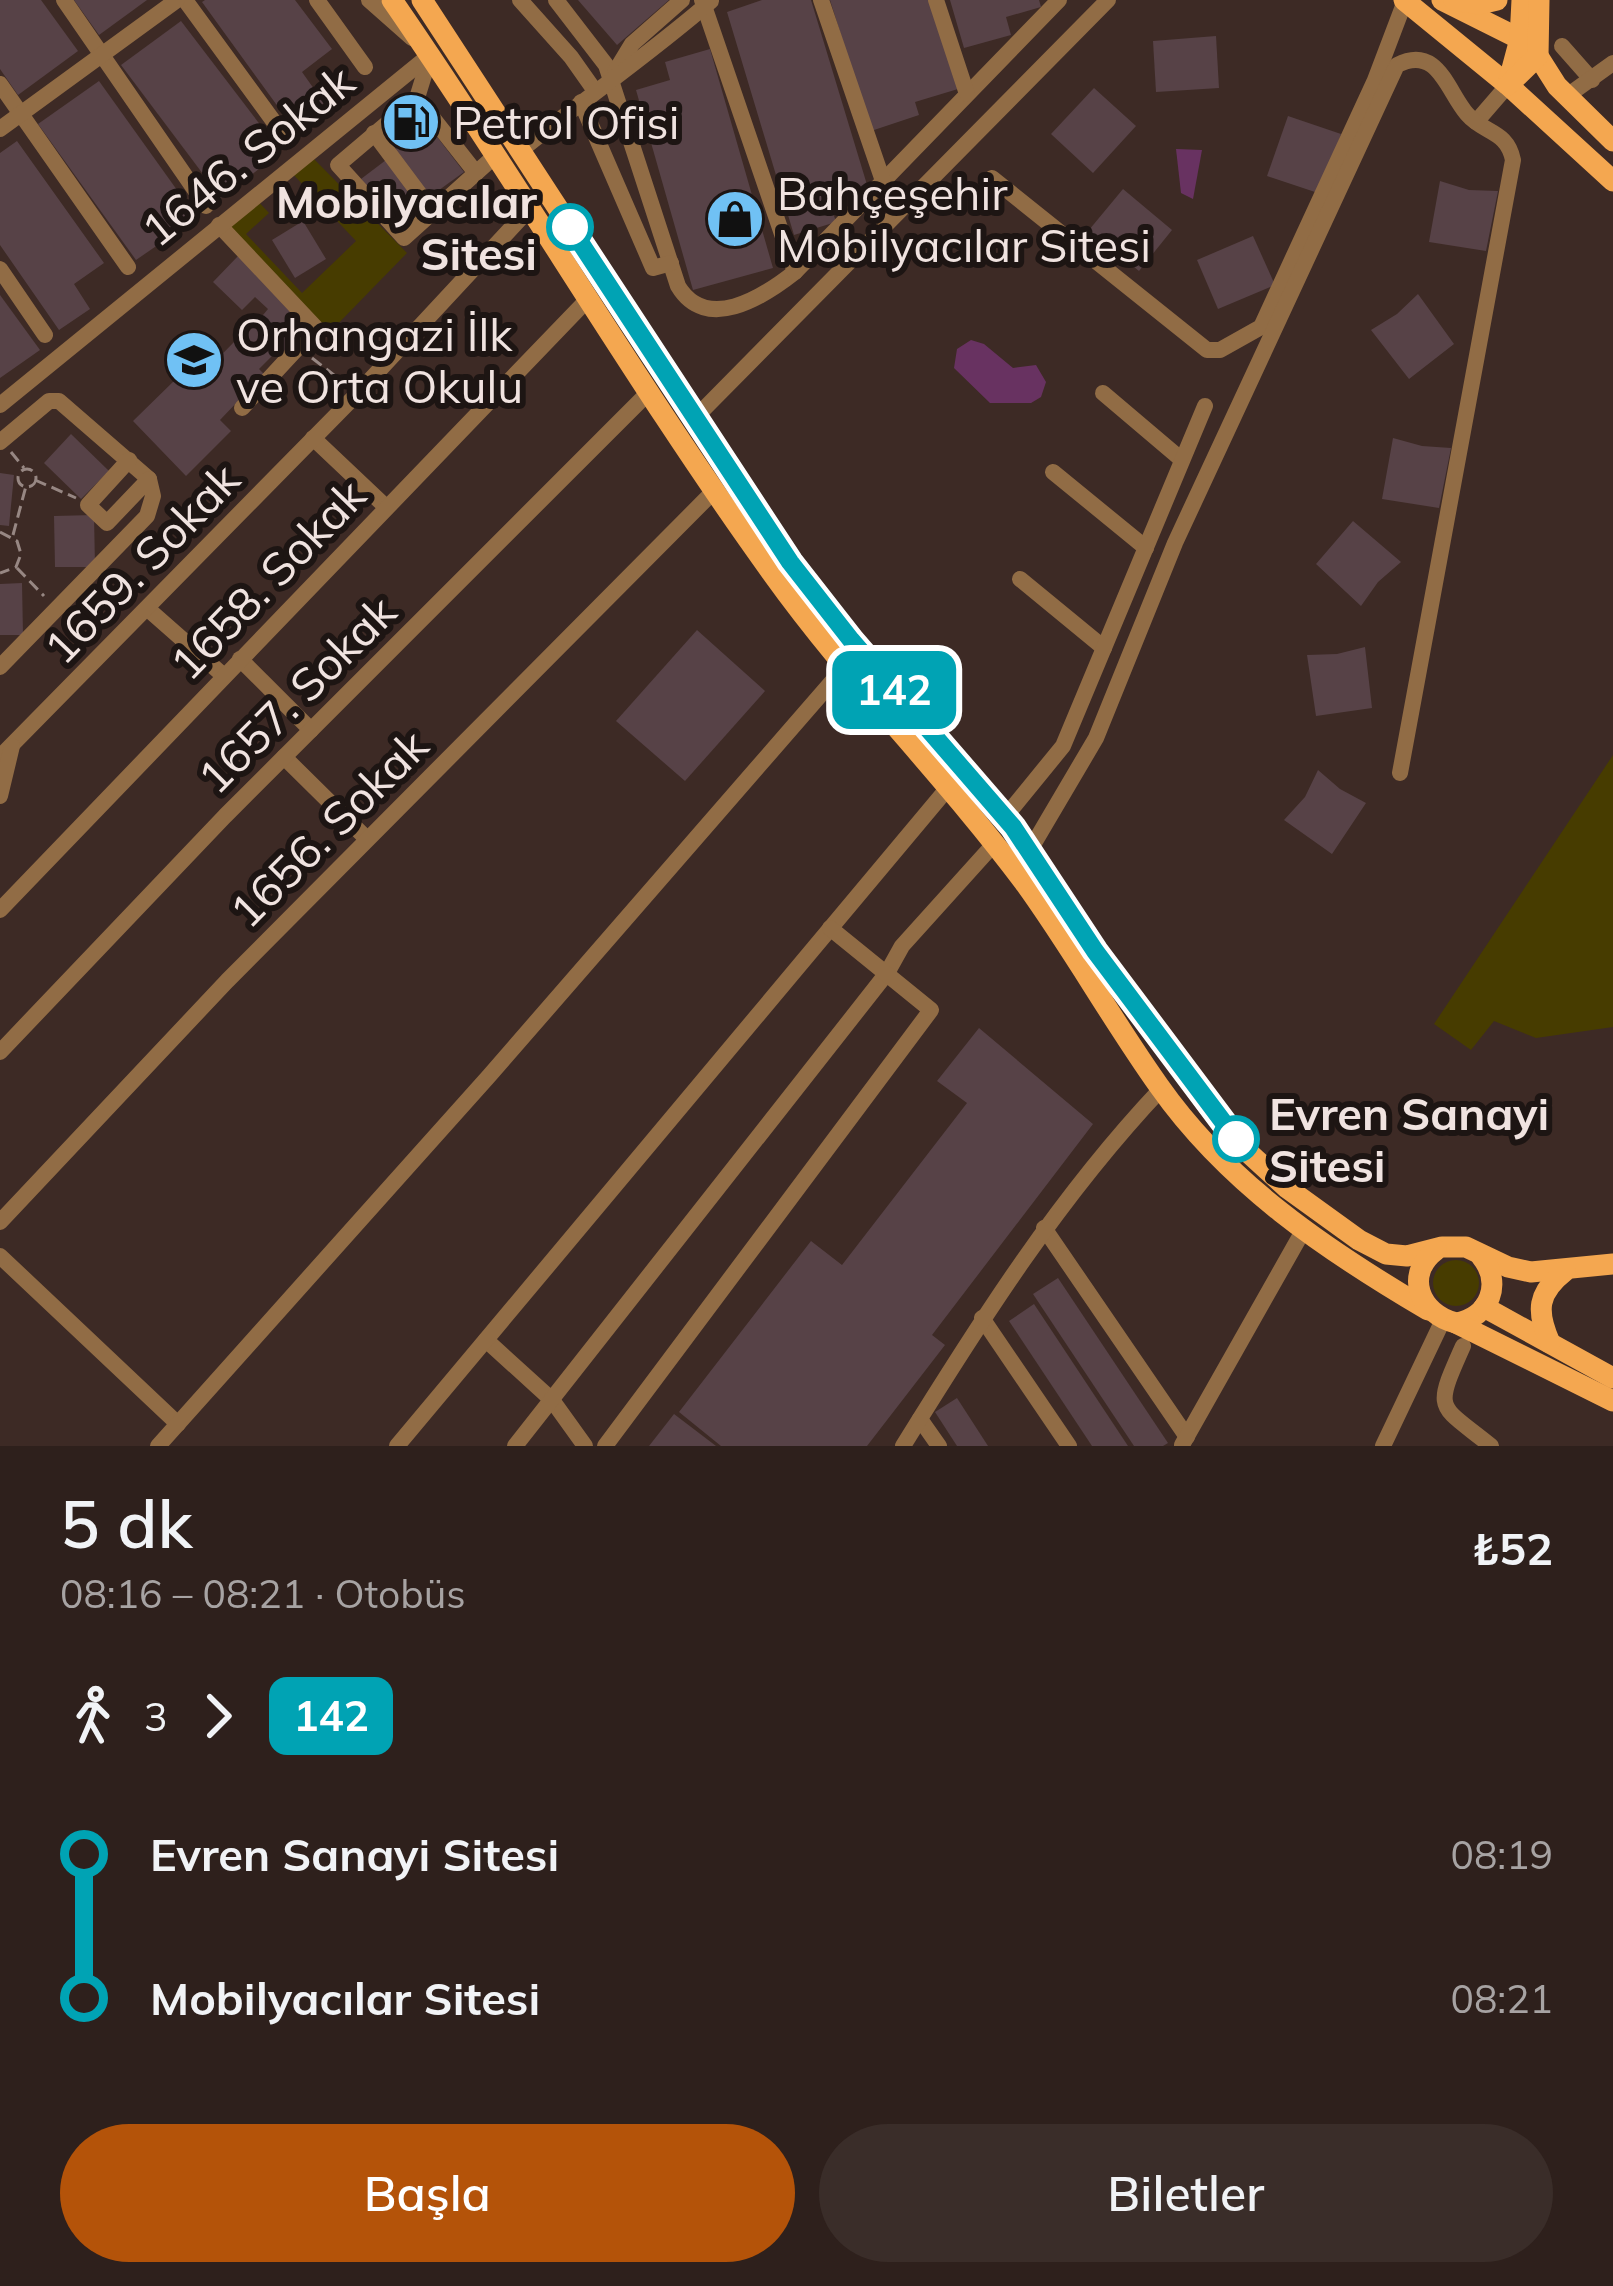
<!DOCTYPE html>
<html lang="tr">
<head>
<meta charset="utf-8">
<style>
	:root { --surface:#2e201c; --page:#3a2d29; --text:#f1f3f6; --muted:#a7a3a3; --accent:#b45309 }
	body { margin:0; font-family:Mulish,sans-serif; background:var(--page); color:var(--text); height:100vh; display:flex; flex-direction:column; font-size:45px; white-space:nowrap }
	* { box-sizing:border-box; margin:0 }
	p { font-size:39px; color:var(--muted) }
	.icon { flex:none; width:66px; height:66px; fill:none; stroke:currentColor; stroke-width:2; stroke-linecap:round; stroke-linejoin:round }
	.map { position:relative; height:1446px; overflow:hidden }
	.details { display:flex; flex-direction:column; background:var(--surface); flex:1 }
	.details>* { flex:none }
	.badge { padding:0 24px; border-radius:18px; font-size:42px; line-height:78px }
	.map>.badge { position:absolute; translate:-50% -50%; box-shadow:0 0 0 6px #fff }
	.legs { display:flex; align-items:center; gap:18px; height:132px; padding:0 60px; font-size:39px }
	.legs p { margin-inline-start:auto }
	.summary { display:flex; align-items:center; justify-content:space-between; height:204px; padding:0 60px }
	h1 { font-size:66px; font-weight:600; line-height:90px }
	.cta { display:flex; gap:24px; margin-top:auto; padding:24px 60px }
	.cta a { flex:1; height:138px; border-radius:72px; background:var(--accent); color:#fff; font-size:48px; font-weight:600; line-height:138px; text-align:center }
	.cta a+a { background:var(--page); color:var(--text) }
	ul { padding:0 60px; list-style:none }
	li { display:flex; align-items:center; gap:42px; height:144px; font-size:45px }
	li i { display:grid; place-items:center; width:18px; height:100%; margin:0 15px; background:currentColor }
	li i::after { content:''; width:30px; height:30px; margin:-15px; border:9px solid; border-radius:50%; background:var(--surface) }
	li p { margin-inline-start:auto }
	li:first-child i { background:linear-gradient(#0000 50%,currentColor 0) }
	li:last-child i { background:linear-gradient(currentColor 50%,#0000 0) }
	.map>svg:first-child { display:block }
	.green { fill:#473c00 }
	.water { fill:#683261 }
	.building { fill:#574247 }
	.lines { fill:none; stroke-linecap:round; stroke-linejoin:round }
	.path { stroke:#978783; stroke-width:3; stroke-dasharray:12 6; stroke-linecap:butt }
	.minor { stroke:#916c45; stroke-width:16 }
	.major { stroke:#f4a750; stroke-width:21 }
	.line-1-casing { stroke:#fff; stroke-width:27 }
	.line-1 { stroke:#00a3b4; stroke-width:18 }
	.stop-1-dot { fill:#fff; stroke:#00a3b4; stroke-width:6 }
	.labels { text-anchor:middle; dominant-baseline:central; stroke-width:12; stroke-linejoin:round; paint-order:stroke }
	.poi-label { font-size:45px; fill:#f0e3e0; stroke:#1d1513; text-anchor:start }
	.street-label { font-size:45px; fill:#f0e3e0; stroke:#1d1513 }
	.stop-label { font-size:45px; font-weight:bold; fill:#f0e3e0; stroke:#1d1513; text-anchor:end }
</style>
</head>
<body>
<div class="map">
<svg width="1613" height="1446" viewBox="0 0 1613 1446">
	<rect width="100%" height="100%" fill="#3d2a25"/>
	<g class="green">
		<path d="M309 154 407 253 328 334 219 225 254 197 269 213 246 234 302 293 356 241 289 170Z"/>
		<path d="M1613 755V1027L1536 1038 1494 1021 1471 1050 1434 1024Z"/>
		<circle cx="1456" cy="1283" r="23"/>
	</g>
	<g class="water">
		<path d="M1176 149 1202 150 1193 199 1181 193Z"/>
		<path d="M971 340 984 344 1013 368 1036 365 1046 382 1041 397 1031 403H990L954 368 957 349Z"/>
	</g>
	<g class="building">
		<path d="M0 0H41L78 51 18 95 0 69Z"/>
		<path d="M74 0H147L99 35Z"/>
		<path d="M205 0H295L332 49 302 72 324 103 292 126 202 2Z"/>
		<path d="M578 0H669L617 45Z"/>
		<path d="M762 0H811L868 188 829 200 836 222 794 235 727 12Z"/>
		<path d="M830 0H929L958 89 915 102 919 115 871 131Z"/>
		<path d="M950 0H1039L1041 7 1006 17 1011 35 964 48Z"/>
		<path d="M181 21 281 152 221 198 121 65Z"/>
		<path d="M1216 36 1219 88 1156 92 1153 41Z"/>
		<path d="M710 49 773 268 693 290 636 90 670 80 665 62Z"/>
		<path d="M99 81 197 218 136 260 38 124Z"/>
		<path d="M1094 88 1136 126 1093 173 1051 134Z"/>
		<path d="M1288 116 1341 134 1321 194 1267 176Z"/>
		<path d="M428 125 464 172 428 198 393 151Z"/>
		<path d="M17 141 104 263 74 284 90 309 59 330 0 245V153Z"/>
		<path d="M386 160 421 205 396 224 361 179Z"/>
		<path d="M1440 181 1469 190 1498 191 1486 251 1429 242Z"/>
		<path d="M1123 189 1172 230 1139 271 1089 230Z"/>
		<path d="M303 221 326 259 295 278 272 240Z"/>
		<path d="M1253 236 1275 285 1218 309 1197 260Z"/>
		<path d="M239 255 311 325 282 354 278 350 259 369 264 374 220 420 231 431 186 476 133 421 178 377 189 388 234 342 237 346 268 309 255 297 242 310 213 282Z"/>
		<path d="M1418 294 1454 344 1409 379 1371 330 1397 314Z"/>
		<path d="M0 295 40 350 0 378Z"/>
		<path d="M71 434 109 471 81 499 44 463Z"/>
		<path d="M1393 438 1422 446 1451 448 1439 508 1382 499Z"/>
		<path d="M0 473 14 475 9 526 0 525Z"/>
		<path d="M94 515 95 567H55L54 516Z"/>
		<path d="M1353 521 1401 562 1378 582 1361 606 1316 564Z"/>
		<path d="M22 583 23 635H0V584Z"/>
		<path d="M697 630 765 691 685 781 616 721Z"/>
		<path d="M1365 647 1372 708 1316 716 1307 655 1337 654Z"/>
		<path d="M1318 770 1340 789 1366 803 1332 854 1284 820 1305 797Z"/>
		<path d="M979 1028 1093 1124 932 1335 945 1345 867 1446H721L679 1412 811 1241 842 1265 967 1103 937 1081Z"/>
		<path d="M1058 1278 1168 1443 1163 1446H1134L1033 1294Z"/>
		<path d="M1034 1304 1128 1446H1092L1009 1321Z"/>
		<path d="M957 1398 988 1446H957L935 1412Z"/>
		<path d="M674 1414 716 1446H649Z"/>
	</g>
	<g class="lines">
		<g class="path">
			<path d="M312 358 347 385"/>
			<path d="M11 452 24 468"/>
			<circle cx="27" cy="478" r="9"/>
			<path d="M35 480 76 498"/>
			<path d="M0 532 17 541 21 554 16 567 0 573"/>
			<path d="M13 535 26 486"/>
			<path d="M17 568 44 596"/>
		</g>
		<g class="minor">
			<path d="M64 0 206 206"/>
			<path d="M185 0 285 137"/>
			<path d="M317 0 365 67"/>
			<path d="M369 0 412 38"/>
			<path d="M520 0 571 57 595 91"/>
			<path d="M556 0 606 65 678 286C706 333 762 298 795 272L1059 0"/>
			<path d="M702 0 795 272"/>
			<path d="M821 0 883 181"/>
			<path d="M936 0 967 94"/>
			<path d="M1562 46 1592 80"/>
			<path d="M430 56 417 98 338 165 404 238 496 155"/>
			<path d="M615 72 632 44 682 0"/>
			<path d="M0 84 128 267"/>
			<path d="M1567 96 1613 63"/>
			<path d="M417 98 476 173"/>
			<path d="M581 102 653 268 671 263"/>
			<path d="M1476 122 1508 85"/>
			<path d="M0 129 177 0"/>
			<path d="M374 133 433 212"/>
			<path d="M520 151C584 99 650 54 711 1"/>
			<path d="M992 178 1207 350H1220L1261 327 1375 80 1405 1"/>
			<path d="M219 225 316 328 242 408"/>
			<path d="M0 269 45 335"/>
			<path d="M1103 393 1182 460"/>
			<path d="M0 405 430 55"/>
			<path d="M696 417 1108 0"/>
			<path d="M313 438 386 507"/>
			<path d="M0 442 49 401H59L149 479 153 496 147 516 0 667"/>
			<path d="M129 460 88 505 107 523 149 479"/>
			<path d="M1053 472 1146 548"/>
			<path d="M1020 579 1104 648"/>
			<path d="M149 610 224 676"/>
			<path d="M240 659 311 730"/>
			<path d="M0 757 358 393 530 208"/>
			<path d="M284 757 367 839"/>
			<path d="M0 796 12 746"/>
			<path d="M1005 817 1063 746 1205 406"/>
			<path d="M1030 850 1096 738 1175 543 1397 65C1438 44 1447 91 1467 114 1484 134 1507 130 1513 160L1400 773"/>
			<path d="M0 910 588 299"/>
			<path d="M0 1052 225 816 648 393"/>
			<path d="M0 1222 227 981 715 490"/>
			<path d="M1044 1228 1187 1437"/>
			<path d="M0 1256 178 1424"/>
			<path d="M982 1318 1069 1446"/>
			<path d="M486 1340 552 1400 585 1446"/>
			<path d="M1463 1346C1433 1413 1438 1403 1491 1446"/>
			<path d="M920 1419 939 1446"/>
			<path d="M1182 1445 1303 1231"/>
			<path d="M158 1446 489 1076 843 669"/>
			<path d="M397 1446 947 789"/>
			<path d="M515 1446 887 973 902 946 994 844"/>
			<path d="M605 1446 931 1010 830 928"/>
			<path d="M903 1446C981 1320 1059 1197 1161 1089"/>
			<path d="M1383 1446 1443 1320"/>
		</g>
		<g class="major">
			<path d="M392 0C523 189 638 387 772 573 850 682 945 776 1024 882 1072 948 1112 1020 1159 1086 1228 1184 1326 1250 1428 1310"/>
			<path d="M422 0 771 535 828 614 1014 827 1095 951 1208 1106 1240 1145 1287 1188 1359 1240 1386 1254 1407 1256 1442 1247H1466L1508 1267 1531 1272 1613 1264"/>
			<path d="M1404 0 1508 85 1613 181"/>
			<path d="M1442 0 1520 39 1538 56 1557 86 1613 141"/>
			<path d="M1454 0 1480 4 1497 0"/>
			<path d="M1508 84 1520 39 1522 0"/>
			<path d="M1508 85 1538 56 1539 0"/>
			<path d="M1436 1250C1404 1274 1419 1314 1456 1323 1490 1317 1503 1283 1481 1256"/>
			<path d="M1484 1307 1613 1378"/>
			<path d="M1456 1323 1613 1401"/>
			<path d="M1550 1343C1536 1311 1537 1293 1565 1271"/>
		</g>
	</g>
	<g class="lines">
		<defs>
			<path id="line-1" d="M570 227 790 562 851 640 1013 827 1095 951 1236 1139"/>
		</defs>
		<use href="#line-1" class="line-1-casing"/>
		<use href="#line-1" class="line-1"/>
	</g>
	<defs>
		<symbol id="fuel-disc" viewBox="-11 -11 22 22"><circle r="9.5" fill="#70c1f4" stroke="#1d1513"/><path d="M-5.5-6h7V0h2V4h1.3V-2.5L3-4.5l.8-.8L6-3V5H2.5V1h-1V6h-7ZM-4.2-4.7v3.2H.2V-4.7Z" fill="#111"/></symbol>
		<symbol id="shop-disc" viewBox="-11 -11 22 22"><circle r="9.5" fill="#70c1f4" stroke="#1d1513"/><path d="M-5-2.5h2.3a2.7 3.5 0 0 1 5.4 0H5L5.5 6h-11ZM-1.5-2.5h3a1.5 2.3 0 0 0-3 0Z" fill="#111"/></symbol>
		<symbol id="school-disc" viewBox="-11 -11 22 22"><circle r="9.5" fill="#70c1f4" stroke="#1d1513"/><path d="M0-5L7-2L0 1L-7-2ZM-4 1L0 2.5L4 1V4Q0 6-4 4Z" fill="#111"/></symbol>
	</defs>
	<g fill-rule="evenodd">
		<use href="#fuel-disc" x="378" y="89" width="66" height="66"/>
		<use href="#shop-disc" x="702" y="186" width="66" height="66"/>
		<use href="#school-disc" x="161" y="327" width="66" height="66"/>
	</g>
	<g class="stop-1-dot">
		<circle cx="570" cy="227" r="21"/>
		<circle cx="1236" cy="1139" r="21"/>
	</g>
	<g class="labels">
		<g class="poi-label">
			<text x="453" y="122">Petrol Ofisi</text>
			<text x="777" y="193">Bahçeşehir<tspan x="777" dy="52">Mobilyacılar Sitesi</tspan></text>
			<text x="236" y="334">Orhangazi İlk<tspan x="236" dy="52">ve Orta Okulu</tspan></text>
		</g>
		<g class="street-label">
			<text transform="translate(247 155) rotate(-39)">1646. Sokak</text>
			<text transform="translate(141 563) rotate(-46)">1659. Sokak</text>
			<text transform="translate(267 579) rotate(-46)">1658. Sokak</text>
			<text transform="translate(296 694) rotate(-45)">1657. Sokak</text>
			<text transform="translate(328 828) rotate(-45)">1656. Sokak</text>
		</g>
		<g class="stop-label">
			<text x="537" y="201">Mobilyacılar<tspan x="537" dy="52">Sitesi</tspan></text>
			<text x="1269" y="1113" text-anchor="start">Evren Sanayi<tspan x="1269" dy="52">Sitesi</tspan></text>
		</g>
	</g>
</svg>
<b class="badge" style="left:894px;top:690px;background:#00a3b4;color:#fff">142</b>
</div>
<section class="details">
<div class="summary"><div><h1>5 dk</h1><p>08:16 – 08:21 · Otobüs</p></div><b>₺52</b></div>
<div class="legs"><svg class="icon" aria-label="walk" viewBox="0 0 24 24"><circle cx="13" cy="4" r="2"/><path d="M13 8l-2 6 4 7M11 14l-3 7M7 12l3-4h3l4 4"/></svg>3<svg class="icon" aria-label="forward" viewBox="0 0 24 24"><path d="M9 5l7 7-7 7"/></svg><b class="badge" style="background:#00a3b4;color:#fff">142</b></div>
<ul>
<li><i style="color:#00a3b4"></i><b>Evren Sanayi Sitesi</b><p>08:19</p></li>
<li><i style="color:#00a3b4"></i><b>Mobilyacılar Sitesi</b><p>08:21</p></li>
</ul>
<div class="cta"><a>Başla</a><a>Biletler</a></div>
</section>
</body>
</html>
